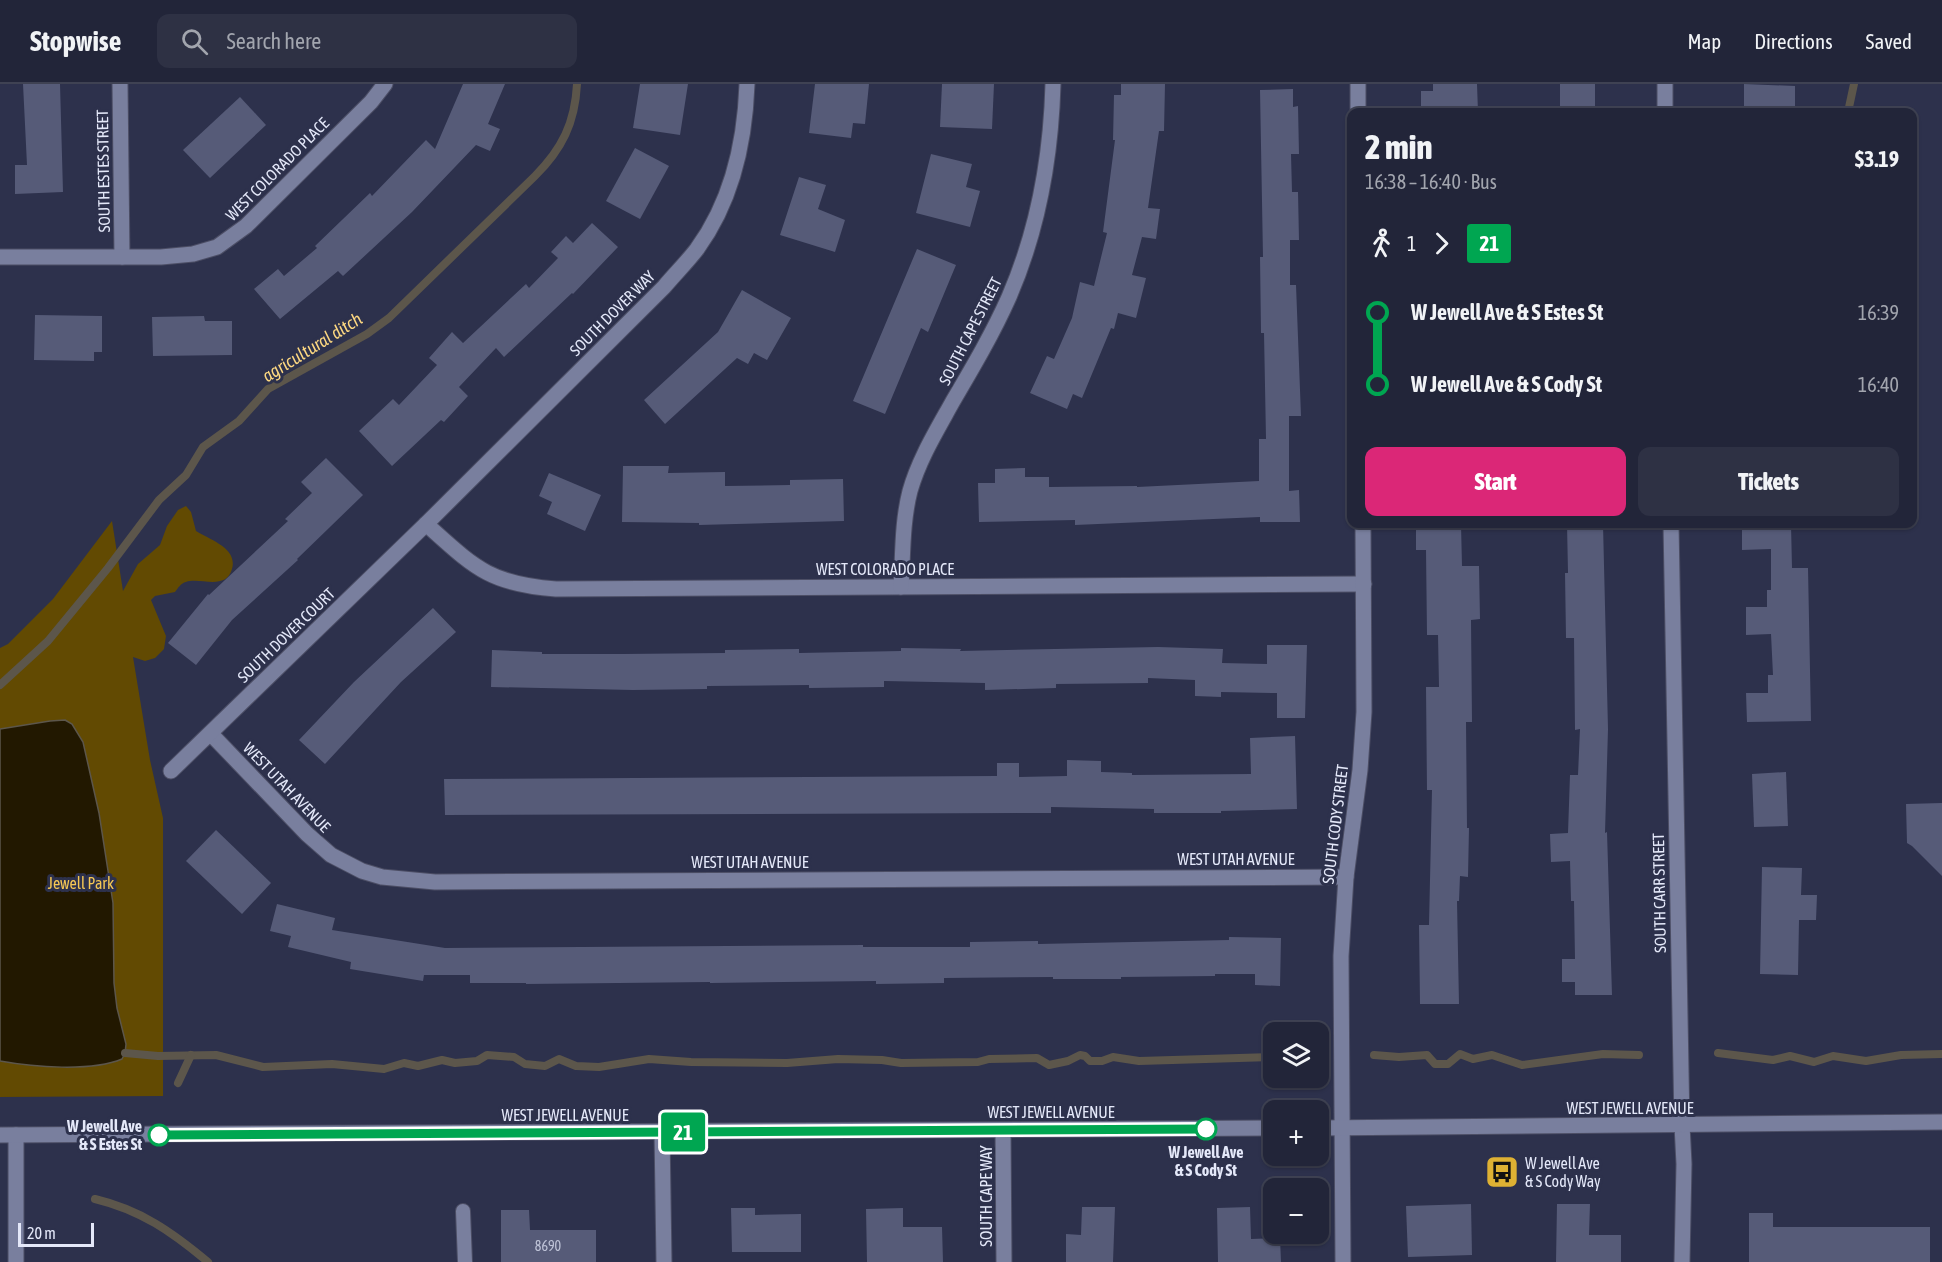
<!DOCTYPE html>
<html lang="en">
<head>
<meta charset="utf-8">
<style>
	:root { --surface:#222539; --page:#2e3144; --text:#f1f3f6; --muted:#a2a5ae; --line:#3f4253; --accent:#db2777 }
	body { margin:0; font-family:"Asap Condensed",sans-serif; background:var(--page); color:var(--text); height:100vh; display:flex; flex-direction:column; font-size:22px; white-space:nowrap }
	* { box-sizing:border-box; margin:0 }
	p { font-size:20px; color:var(--muted) }
	.icon { flex:none; width:33px; height:33px; fill:none; stroke:currentColor; stroke-width:2; stroke-linecap:round; stroke-linejoin:round }
	.map { position:relative; flex:1; overflow:hidden }
	.side { position:absolute; left:1347px; top:24px; width:570px; height:420px; display:flex; flex-direction:column; background:var(--surface); border-radius:12px; box-shadow:0 2px 4px #0004,0 0 0 2px var(--line) }
	.side>* { flex:none }
	.badge { padding:0 12px; border-radius:4px; font-size:21px; line-height:39px }
	.controls { position:absolute; left:1263px; top:938px; display:grid; gap:12px }
	.controls a { display:grid; place-items:center; width:66px; height:66px; border-radius:12px; background:var(--surface); box-shadow:0 2px 4px #0004,0 0 0 2px var(--line); font-size:30px }
	.scale { position:absolute; left:18px; bottom:15px; width:76px; box-sizing:border-box; padding-left:6px; border:3px solid #e4e8f9; border-top:0; font-size:16px; line-height:21px; white-space:nowrap; color:#e4e8f9; -webkit-text-stroke:4px #2d314c; paint-order:stroke }
	.map>.badge { position:absolute; translate:-50% -50%; box-shadow:0 0 0 3px #fff }
	.legs { display:flex; align-items:center; gap:9px; height:66px; padding:0 18px; font-size:20px }
	.legs p { margin-inline-start:auto }
	.headline { display:flex; align-items:center; justify-content:space-between; height:102px; padding:0 18px }
	h1 { font-size:33px; font-weight:800; line-height:45px }
	.cta { display:flex; gap:12px; margin-top:auto; padding:12px 18px }
	.cta a { flex:1; height:69px; border-radius:12px; background:var(--accent); color:#fff; font-size:24px; font-weight:800; line-height:69px; text-align:center }
	.cta a+a { background:var(--page); color:var(--text) }
	ul { padding:0 18px; list-style:none }
	li { display:flex; align-items:center; gap:21px; height:72px; font-size:22px }
	li i { display:grid; place-items:center; width:9px; height:100%; margin:0 8px; background:currentColor }
	li i::after { content:''; width:15px; height:15px; margin:-8px; border:4px solid; border-radius:50%; background:var(--surface) }
	li p { margin-inline-start:auto }
	li:first-child i { background:linear-gradient(#0000 50%,currentColor 0) }
	li:last-child i { background:linear-gradient(currentColor 50%,#0000 0) }
	header { display:flex; align-items:center; gap:36px; box-sizing:border-box; height:84px; padding:0 30px; background:var(--surface); border-bottom:2px solid var(--line) }
	header strong { font-size:28px }
	nav { display:flex; gap:33px; margin-inline-start:auto; font-size:21px }
	.search { width:420px; height:54px; background:var(--page); display:flex; align-items:center; gap:15px; box-sizing:border-box; padding:0 21px; border-radius:12px; color:var(--muted); font-size:22px }
	.map>svg:first-child { display:block }
	.green { fill:#624a02 }
	.water { fill:#221800; stroke:#5c564b; stroke-width:1.5 }
	.lines { fill:none; stroke-linecap:round; stroke-linejoin:round }
	.stream { stroke:#5c564b; stroke-width:8 }
	.building { fill:#565b78 }
	.lane-casing { stroke:#4c4e65; stroke-width:16 }
	.street-casing { stroke:#4c4e65; stroke-width:17 }
	.secondary-casing { stroke:#4c4e65; stroke-width:17 }
	.lane { stroke:#797f9e; stroke-width:14 }
	.street { stroke:#797f9e; stroke-width:15 }
	.secondary { stroke:#797f9e; stroke-width:15 }
	.line-1-casing { stroke:#fff; stroke-width:14 }
	.line-1 { stroke:#00a651; stroke-width:9 }
	.stop-1-dot { fill:#fff; stroke:#00a651; stroke-width:3 }
	.labels { text-anchor:middle; dominant-baseline:central; stroke-width:6; stroke-linejoin:round; paint-order:stroke }
	.number-label { font-size:14px; fill:#c0c5d9 }
	.street-label { font-size:16px; fill:#e4e8f9; stroke:#2d314c }
	.park-label { font-size:16px; fill:#f6c854; stroke:#2d314c }
	.stop-label { font-size:16px; font-weight:bold; fill:#e4e8f9; stroke:#2d314c; text-anchor:end }
	.poi-label { font-size:16px; fill:#e4e8f9; stroke:#2d314c; text-anchor:start }
	.water-label { font-size:18px; font-style:italic; fill:#fcd781; stroke:#2d314c }
</style>
</head>
<body>
<header>
<strong>Stopwise</strong>
<div class="search"><svg class="icon" aria-label="search" viewBox="0 0 24 24"><circle cx="10" cy="10" r="6"/><path d="M15 15l6 6"/></svg>Search here</div>
<nav><a>Map</a><a>Directions</a><a>Saved</a></nav>
</header>
<div class="map">
<svg width="1942" height="1178" viewBox="0 0 1942 1178">
	<rect width="100%" height="100%" fill="#2d314c"/>
	<path class="green" d="M186 422 191 428 196 447C210 456 238 464 232 485 226 507 200 493 186 498 181 499 178 504 175 508L155 512 151 516 166 552 164 565 155 574 145 577 133 573 150 676 163 734V1012L0 1013V564L8 560 53 515 112 437 123 507 138 480 160 461 167 442 178 426Z"/>
	<path class="water" d="M65 636 72 640 83 658 99 729 113 819 114 899 117 924 126 960 125 969 122 975C91 988 33 983 0 977V645L50 637Z"/>
	<g class="lines">
		<g class="stream">
			<path d="M1848 28 1854 0"/>
			<path d="M0 601 48 557 108 484 159 416 186 391 203 363 239 337 268 305 367 250 389 234 535 92C562 65 575 39 577 0"/>
			<path d="M125 969 158 972 216 971 263 983 332 980 384 985 404 979 418 982 442 976 455 979 477 977 487 971 514 973 525 980 545 982 559 975 576 982 599 983 649 975 691 978 787 979 838 975 882 976 901 979 978 978 989 975 1037 974 1049 981 1068 977 1080 971 1085 972 1090 977H1102L1113 973 1139 977 1274 973"/>
			<path d="M1718 969 1773 976 1790 972 1814 978 1833 972 1866 977 1901 971 1942 970"/>
			<path d="M1374 971 1399 973 1427 971 1435 980H1448L1460 970 1473 975 1492 971 1522 981 1603 970 1639 971"/>
			<path d="M178 999 191 971"/>
			<path d="M95 1115C141 1126 172 1148 208 1178"/>
		</g>
	</g>
	<g class="building">
		<path d="M23 0H60L63 108 15 110V81H27Z"/>
		<path d="M463 0H505L488 40 500 45 490 67 476 61 412 128 343 192 338 187 280 235 254 205 278 185 284 192 317 164 315 162 370 109 372 112 426 56 435 65Z"/>
		<path d="M640 0H688L680 51 633 44Z"/>
		<path d="M815 0H869L865 40 853 39 851 54 809 49Z"/>
		<path d="M942 0H994L992 45 940 43Z"/>
		<path d="M1121 0H1165L1164 47H1159L1148 124 1160 125 1156 155 1142 153 1132 191 1146 194 1136 234 1118 229 1114 245 1111 244 1082 314 1073 310 1067 325 1030 309 1047 272 1054 275 1072 234 1080 198 1094 202 1107 149 1103 148 1115 56H1113L1114 11H1121Z"/>
		<path d="M1433 0H1477L1478 28H1421V7H1433Z"/>
		<rect x="1560" y="0" width="35" height="28"/>
		<path d="M1744 0 1795 2V27L1744 28Z"/>
		<path d="M1293 5V23L1298 22 1299 70H1291L1292 108H1298L1299 156H1290V201H1296L1301 332H1289V407L1299 406 1300 438H1260V433L1075 441V436L979 438 978 399H995V385L1025 384V393H1049V403L1137 402V403L1259 397V355H1266L1264 249H1261L1260 173H1263L1260 6Z"/>
		<path d="M240 13 266 41 210 94 183 66Z"/>
		<path d="M635 64 669 82 640 135 606 117Z"/>
		<path d="M931 70 972 80 966 103 980 107 970 143 916 129Z"/>
		<path d="M799 93 826 101 818 125 845 136 835 168 780 151Z"/>
		<path d="M592 139 618 163 573 210 572 209 504 273 496 264 459 303 468 312 444 338 441 336 392 382 359 347 393 315 399 321 437 281 429 274 452 248 463 259 526 200 529 204 558 174 551 168 566 152 573 159Z"/>
		<path d="M917 165 956 181 928 248 921 244 885 330 853 317Z"/>
		<path d="M742 206 791 234 767 276 754 269 748 280 737 274 665 340 644 316 718 248Z"/>
		<path d="M35 231 102 232V268H94V277L34 276Z"/>
		<path d="M204 232 205 237H232V271L153 272 152 233Z"/>
		<path d="M326 374 363 411 297 475 298 476 232 536 196 581 168 559 208 510 209 511 288 437 285 435 312 409 301 398Z"/>
		<path d="M623 382H669L668 389 725 388V402L790 401V396L843 395 844 437 699 441V439L622 438Z"/>
		<path d="M549 389 601 411 585 447 547 430 552 418 539 412Z"/>
		<path d="M1416 440H1461L1462 482H1479L1480 535 1471 536 1472 638H1466L1467 744H1469L1468 793 1460 792 1459 817H1457L1459 920H1420L1419 841H1429L1432 706H1427L1426 603H1439L1438 551H1427L1426 466H1416Z"/>
		<path d="M1567 440H1603L1608 645 1605 749 1607 748 1612 911H1575V898H1562V875H1575L1574 817H1571L1570 777 1551 778 1550 750 1568 749 1570 691H1578L1580 645 1575 646 1574 554H1566L1565 489H1568Z"/>
		<path d="M1742 440H1791L1792 484H1808L1811 637 1747 638 1746 609H1768V591H1773L1771 550 1746 551V523H1767V506H1771V465L1742 466Z"/>
		<path d="M433 524 456 548 401 598 325 680 299 656 354 598Z"/>
		<path d="M1267 561H1307L1305 634H1277V609L1221 608V613L1195 612V596L1148 594V599L1056 600V604L985 606V599L884 597V603L809 604V601L707 602V605L633 606 491 603 492 566 542 568V570H623L725 569V566L799 565V569L901 567V564L961 565 960 567 1158 563 1223 565 1222 579 1267 580Z"/>
		<path d="M1295 652 1297 725 1221 727V729H1154V725L1051 723V729L445 731 444 695 997 692V679H1019V693L1067 692V676L1101 677V688L1132 689V691L1251 690 1250 654Z"/>
		<path d="M1786 688 1788 742 1754 743 1752 690Z"/>
		<path d="M1942 719V792L1912 762 1907 759 1906 720Z"/>
		<path d="M216 746 271 799 242 830 186 777Z"/>
		<path d="M1762 783 1802 784 1801 811H1817L1816 836H1799L1798 891 1760 890Z"/>
		<path d="M277 820 335 834 332 846 445 864 863 861V863H970V858L1038 857V860L1229 856V853L1281 854 1280 902 1255 901V890H1215V892L1121 893V895H1053V893L944 894V899L876 900V897L710 899V898L526 900V899H470V891H424L423 897 350 885 351 878 288 863 291 852 270 847Z"/>
		<path d="M1471 1120 1472 1171 1408 1173 1406 1122Z"/>
		<path d="M1557 1120H1590L1589 1151H1621V1178H1556Z"/>
		<path d="M1082 1123H1115L1113 1178H1066V1150L1081 1151Z"/>
		<path d="M1250 1123 1251 1155 1280 1154 1281 1178H1218L1217 1124Z"/>
		<path d="M731 1124H755V1131L801 1130V1168H732Z"/>
		<path d="M903 1124V1143H942L943 1178H867L866 1125Z"/>
		<path d="M501 1126H529L530 1146H596V1178H501Z"/>
		<path d="M1749 1129H1773V1143H1930V1178H1749Z"/>
	</g>
	<g class="lines">
		<defs>
			<path id="lane" d="M463 1127 465 1178"/>
			<g id="street">
				<path d="M120 0 122 173"/>
				<path d="M1358 0V28"/>
				<path d="M0 173H161L193 170 217 163 246 142 371 18 385 0"/>
				<path d="M426 440C474 483 489 500 556 505L1364 500"/>
				<path d="M901 503C903 471 902 438 910 407 919 375 937 346 953 317 973 283 993 249 1009 213 1038 146 1051 73 1053 0"/>
				<path d="M211 650 307 750 331 771 362 787 382 793 435 798 1346 793"/>
				<path d="M171 687 426 440 664 203C675 190 687 178 697 165 732 117 745 58 747 0"/>
				<path d="M1682 1041 1684 1080 1682 1178"/>
				<path d="M1003 1047 1004 1178"/>
				<path d="M662 1048 664 1178"/>
				<path d="M16 1051V1178"/>
				<path d="M1343 1178 1341 872 1346 793 1360 686 1364 628 1363 440"/>
			</g>
			<g id="secondary">
				<path d="M1665 0V28"/>
				<path d="M1671 440 1682 1041"/>
				<path d="M1318 1044 1942 1038"/>
				<path d="M0 1051 1274 1044"/>
			</g>
		</defs>
		<use href="#lane" class="lane-casing"/>
		<use href="#street" class="street-casing"/>
		<use href="#secondary" class="secondary-casing"/>
		<use href="#lane" class="lane"/>
		<use href="#street" class="street"/>
		<use href="#secondary" class="secondary"/>
	</g>
	<g class="lines">
		<defs>
			<path id="line-1" d="M159 1051 1206 1045"/>
		</defs>
		<use href="#line-1" class="line-1-casing"/>
		<use href="#line-1" class="line-1"/>
	</g>
	<defs>
		<symbol id="bus-square" viewBox="-11 -11 22 22"><rect x="-9" y="-9" width="18" height="18" rx="4" fill="#deb133" stroke="#2d314c"/><path d="M-5-6H5V4H4V6H2V4H-2V6H-4V4H-5ZM-3.5-4V0h7V-4ZM-3.5 1.2v1.5H-2V1.2ZM2 1.2v1.5H3.5V1.2Z" fill="#111"/></symbol>
	</defs>
	<g fill-rule="evenodd">
		<use href="#bus-square" x="1483" y="1069" width="38" height="38"/>
	</g>
	<g class="stop-1-dot">
		<circle cx="1206" cy="1045" r="10"/>
		<circle cx="159" cy="1051" r="10"/>
	</g>
	<g class="labels">
		<g class="number-label">
			<text x="548" y="1162">8690</text>
		</g>
		<g class="street-label">
			<text transform="translate(277 85) rotate(-45)">WEST COLORADO PLACE</text>
			<text transform="translate(103 87) rotate(-91)">SOUTH ESTES STREET</text>
			<text transform="translate(612 229) rotate(-45)">SOUTH DOVER WAY</text>
			<text transform="translate(970 247) rotate(-63)">SOUTH CAPE STREET</text>
			<text x="885" y="485">WEST COLORADO PLACE</text>
			<text transform="translate(286 551) rotate(-44)">SOUTH DOVER COURT</text>
			<text transform="translate(287 703) rotate(46)">WEST UTAH AVENUE</text>
			<text transform="translate(1335 740) rotate(-83)">SOUTH CODY STREET</text>
			<text x="1236" y="775">WEST UTAH AVENUE</text>
			<text x="750" y="778">WEST UTAH AVENUE</text>
			<text transform="translate(1659 809) rotate(-91)">SOUTH CARR STREET</text>
			<text x="1630" y="1024">WEST JEWELL AVENUE</text>
			<text x="1051" y="1028">WEST JEWELL AVENUE</text>
			<text x="565" y="1031">WEST JEWELL AVENUE</text>
			<text transform="translate(986 1112) rotate(-90)">SOUTH CAPE WAY</text>
		</g>
		<g class="park-label">
			<text x="81" y="799">Jewell Park</text>
		</g>
		<g class="stop-label">
			<text x="142" y="1042">W Jewell Ave<tspan x="142" dy="18">&amp; S Estes St</tspan></text>
			<text x="1206" y="1068" text-anchor="middle">W Jewell Ave<tspan x="1206" dy="18">&amp; S Cody St</tspan></text>
		</g>
		<g class="poi-label">
			<text x="1525" y="1079">W Jewell Ave<tspan x="1525" dy="18">&amp; S Cody Way</tspan></text>
		</g>
		<g class="water-label">
			<text transform="translate(312 263) rotate(-32)">agricultural ditch</text>
		</g>
	</g>
</svg>
<div class="controls">
<a><svg class="icon" aria-label="layers" viewBox="0 0 24 24"><path d="M12 4l9 5-9 5-9-5zM3 14l9 5 9-5"/></svg></a>
<a>+</a>
<a>−</a>
</div>
<div class="scale">20 m</div>
<b class="badge" style="left:683px;top:1048px;background:#00a651;color:#fff">21</b>
<section class="side">
<div class="headline"><div><h1>2 min</h1><p>16:38 – 16:40 · Bus</p></div><b>$3.19</b></div>
<div class="legs"><svg class="icon" aria-label="walk" viewBox="0 0 24 24"><circle cx="13" cy="4" r="2"/><path d="M13 8l-2 6 4 7M11 14l-3 7M7 12l3-4h3l4 4"/></svg>1<svg class="icon" aria-label="forward" viewBox="0 0 24 24"><path d="M9 5l7 7-7 7"/></svg><b class="badge" style="background:#00a651;color:#fff">21</b></div>
<ul>
<li><i style="color:#00a651"></i><b>W Jewell Ave &amp; S Estes St</b><p>16:39</p></li>
<li><i style="color:#00a651"></i><b>W Jewell Ave &amp; S Cody St</b><p>16:40</p></li>
</ul>
<div class="cta"><a>Start</a><a>Tickets</a></div>
</section>
</div>
</body>
</html>
